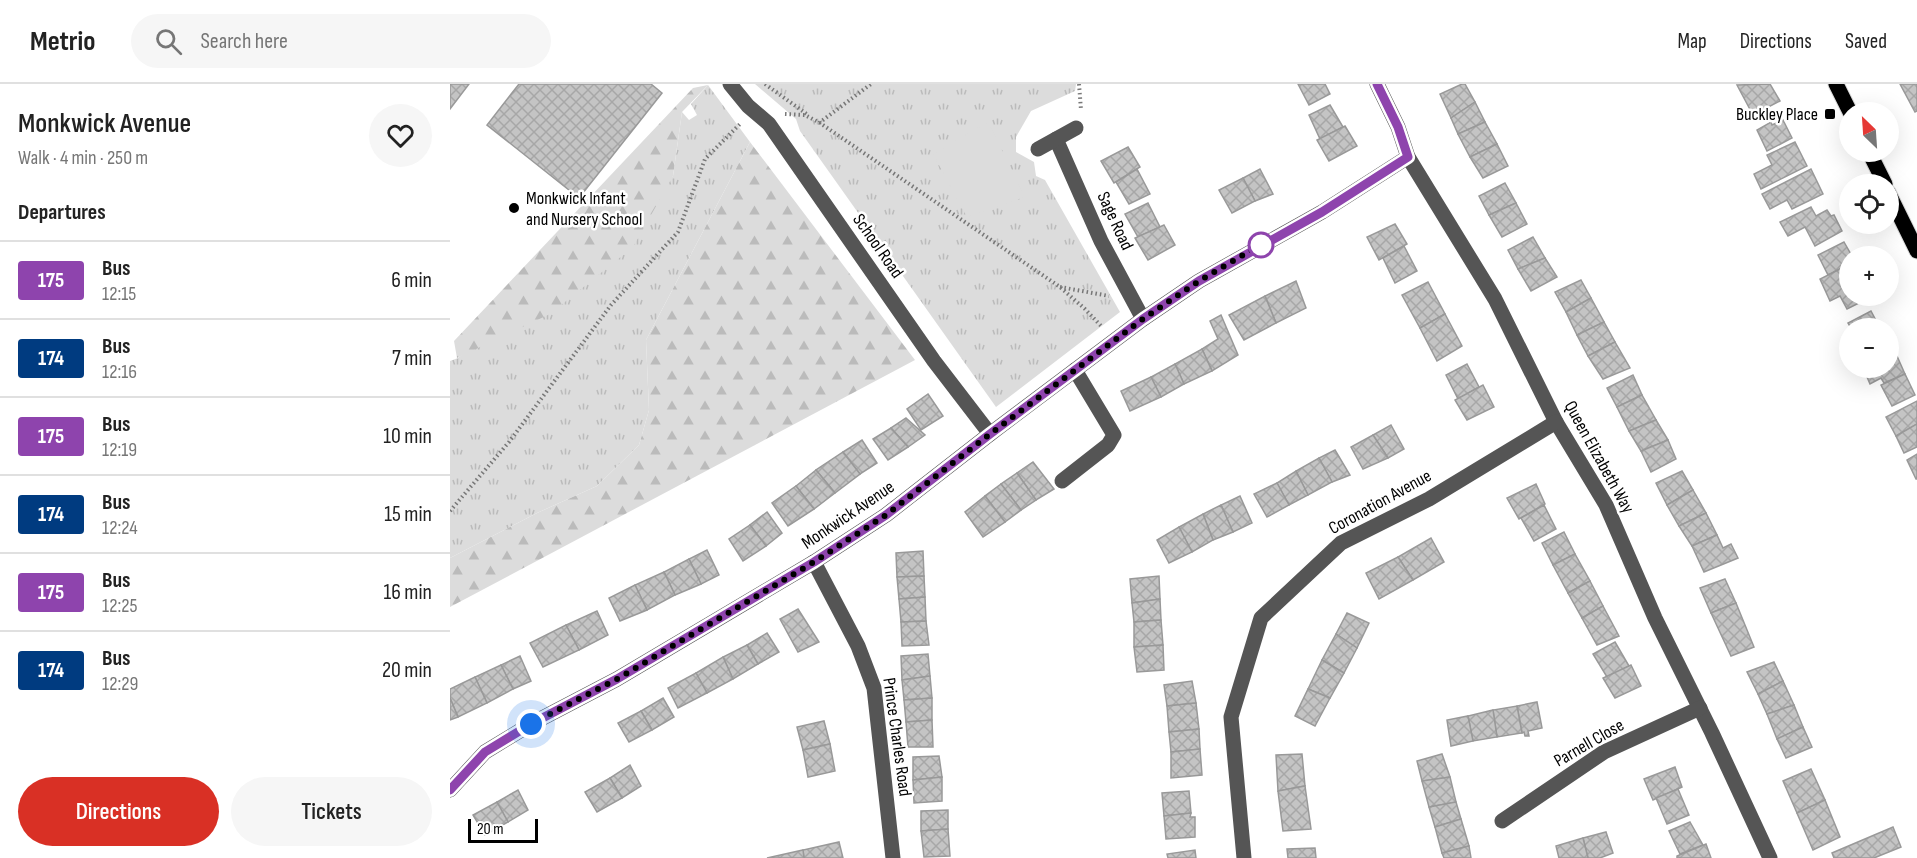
<!DOCTYPE html>
<html lang="en">
<head>
<meta charset="utf-8">
<style>
	:root { --surface:#fff; --page:#f6f6f6; --text:#222; --muted:#767676; --line:#e0e0e0; --accent:#d93025 }
	body { margin:0; font-family:"Sofia Sans Condensed",sans-serif; background:var(--page); color:var(--text); height:100vh; display:flex; flex-direction:column; font-size:22px; white-space:nowrap }
	* { box-sizing:border-box; margin:0 }
	p { font-size:20px; color:var(--muted) }
	.icon { flex:none; width:33px; height:33px; fill:none; stroke:currentColor; stroke-width:2; stroke-linecap:round; stroke-linejoin:round }
	.map { position:relative; flex:1; overflow:hidden }
	.sheet { display:flex; flex-direction:column; background:var(--surface); width:450px }
	.sheet>* { flex:none }
	.badge { padding:0 12px; border-radius:4px; font-size:21px; line-height:39px }
	.needle { width:39px; rotate:335deg }
	.tools { position:absolute; left:1389px; top:18px; display:grid; gap:12px }
	.tools a { display:grid; place-items:center; width:60px; height:60px; border-radius:50%; background:var(--surface); box-shadow:0 6px 24px #0002; font-size:30px }
	.scale { position:absolute; left:18px; bottom:15px; width:70px; box-sizing:border-box; padding-left:6px; border:3px solid #000; border-top:0; font-size:16px; line-height:21px; white-space:nowrap; color:#000; -webkit-text-stroke:4px #fff; paint-order:stroke }
	.you { position:absolute; width:30px; height:30px; margin:-15px; border:4px solid #fff; border-radius:50%; background:#1a73e8; box-shadow:0 0 0 9px #1a73e833 }
	.map>.badge { position:absolute; translate:-50% -50%; box-shadow:0 0 0 3px #fff }
	h2 { padding:0 18px; font-size:22px; line-height:54px }
	.round { display:grid; place-items:center; flex:none; width:63px; height:63px; border-radius:32px; background:var(--page) }
	.summary { display:flex; align-items:center; justify-content:space-between; height:102px; padding:0 18px }
	h1 { font-size:28px; font-weight:600; line-height:45px }
	.cta { display:flex; gap:12px; margin-top:auto; padding:12px 18px }
	.cta a { flex:1; height:69px; border-radius:36px; background:var(--accent); color:#fff; font-size:24px; font-weight:600; line-height:69px; text-align:center }
	.cta a+a { background:var(--page); color:var(--text) }
	ul { padding:0; list-style:none }
	li { display:flex; align-items:center; gap:18px; height:78px; padding:0 18px; border-top:2px solid var(--line) }
	li div { flex:1 }
	li b { display:block; font-size:22px }
	li em { font-style:normal }
	li .badge { min-width:66px; font-weight:700; text-align:center }
	header { display:flex; align-items:center; gap:36px; box-sizing:border-box; height:84px; padding:0 30px; background:var(--surface); border-bottom:2px solid var(--line) }
	header strong { font-size:28px }
	nav { display:flex; gap:33px; margin-inline-start:auto; font-size:21px }
	.search { width:420px; height:54px; background:var(--page); display:flex; align-items:center; gap:15px; box-sizing:border-box; padding:0 21px; border-radius:33px; color:var(--muted); font-size:22px }
	main { display:flex; flex:1; min-height:0 }
	.map>svg:first-child { display:block }
	.grass { fill:url(#grass-tufts) }
	.forest { fill:url(#forest-firs) }
	.park { fill:#dcdcdc }
	.building { fill:url(#building-cross-hatch); stroke:#999; stroke-width:1.5 }
	.lines { fill:none; stroke-linecap:round; stroke-linejoin:round }
	.major-casing { stroke:#dbdbdb; stroke-width:17 }
	.path { stroke:#777; stroke-width:4; stroke-dasharray:1.5 3; stroke-linecap:butt }
	.minor { stroke:#555; stroke-width:15 }
	.major { stroke:#000; stroke-width:15 }
	.line-casing { stroke:#fff; stroke-width:14 }
	.line { stroke:#8e44ad; stroke-width:9 }
	.walk { stroke:#000; stroke-width:6; stroke-dasharray:0 10.8 }
	.poi-dot { fill:#000; stroke:#fff; stroke-width:2 }
	.stop-dot { fill:#fff; stroke:#8e44ad; stroke-width:3 }
	.labels { text-anchor:middle; dominant-baseline:central; stroke-width:5; stroke-linejoin:round; paint-order:stroke }
	.poi-label { font-size:18px; fill:#000; stroke:#fff; text-anchor:end }
	.street-label { font-size:18px; fill:#000; stroke:#fff }
</style>
</head>
<body>
<header>
<strong>Metrio</strong>
<div class="search"><svg class="icon" aria-label="search" viewBox="0 0 24 24"><circle cx="10" cy="10" r="6"/><path d="M15 15l6 6"/></svg>Search here</div>
<nav><a>Map</a><a>Directions</a><a>Saved</a></nav>
</header>
<main>
<section class="sheet">
<div class="summary"><div><h1>Monkwick Avenue</h1><p>Walk · 4 min · 250 m</p></div><a class="round"><svg class="icon" aria-label="heart" viewBox="0 0 24 24"><path d="M12 20l-8-8c-3-5 5-10 8-4 3-6 11-1 8 4z"/></svg></a></div>
<h2>Departures</h2>
<ul>
<li><span class="badge" style="background:#8e44ad;color:#fff">175</span><div><b>Bus</b><p>12:15</p></div><em>6 min</em></li>
<li><span class="badge" style="background:#003b80;color:#fff">174</span><div><b>Bus</b><p>12:16</p></div><em>7 min</em></li>
<li><span class="badge" style="background:#8e44ad;color:#fff">175</span><div><b>Bus</b><p>12:19</p></div><em>10 min</em></li>
<li><span class="badge" style="background:#003b80;color:#fff">174</span><div><b>Bus</b><p>12:24</p></div><em>15 min</em></li>
<li><span class="badge" style="background:#8e44ad;color:#fff">175</span><div><b>Bus</b><p>12:25</p></div><em>16 min</em></li>
<li><span class="badge" style="background:#003b80;color:#fff">174</span><div><b>Bus</b><p>12:29</p></div><em>20 min</em></li>
</ul>
<div class="cta"><a>Directions</a><a>Tickets</a></div>
</section>
<div class="map">
<svg width="1467" height="774" viewBox="0 0 1467 774">
	<defs>
		<pattern id="grass-tufts" width="24" height="20" patternUnits="userSpaceOnUse" patternTransform="scale(1.5)"><rect width="24" height="20" fill="#dcdcdc"/><path d="M3 7l-1-3M5 7V3M7 7l1-3M15 17l-1-3M17 17v-4M19 17l1-3" fill="none" stroke="#bbb"/></pattern>
		<pattern id="forest-firs" width="22" height="20" patternUnits="userSpaceOnUse" patternTransform="scale(1.5)"><rect width="22" height="20" fill="#dcdcdc"/><path d="M5 1l3.5 6h-7zM16 11l3.5 6h-7z" fill="#bbb"/></pattern>
		<pattern id="building-cross-hatch" width="8" height="8" patternUnits="userSpaceOnUse" patternTransform="scale(1.5)"><rect width="8" height="8" fill="#c4c4c4"/><path d="M0 0l8 8M0 8l8-8" fill="none" stroke="#a7a7a7"/></pattern>
	</defs>
	<rect width="100%" height="100%" fill="#fff"/>
	<g class="grass">
		<path d="M305 0H626L625 7 581 27 566 53V68L584 78 586 92 595 96 670 228 546 323 350 47 346 35Z"/>
		<path d="M258 1 300 58 196 256 199 326 189 361 147 402 87 429 0 474V277L8 274 223 92 232 28 239 36 247 31 241 20Z"/>
	</g>
	<g class="forest">
		<path d="M258 1 232 28 223 92 183 163 100 230 7 274 4 257 243 4Z"/>
		<path d="M300 58 465 276 0 523V474L87 429 147 402 189 361 199 326 196 256Z"/>
	</g>
	<path class="park" d="M538 38 575 113 517 133 483 70Z"/>
	<g class="building">
		<path d="M0 0H19L0 25Z"/>
		<path d="M69 0H201L212 9 129 114 37 41Z"/>
		<path d="M848 0H875L880 10 859 21Z"/>
		<path d="M1012 0H1015L1025 18 1001 34 990 10Z"/>
		<path d="M1320 0 1330 17 1303 31 1287 1Z"/>
		<path d="M1450 0H1467V27L1465 28Z"/>
		<path d="M1025 18 1035 38 1008 50 1001 34Z"/>
		<path d="M880 21 893 43 870 55 859 31Z"/>
		<path d="M1333 36 1342 54 1317 67 1307 46 1321 38 1322 41Z"/>
		<path d="M1035 38 1047 60 1020 73 1008 50Z"/>
		<path d="M895 42 907 62 879 77 867 56Z"/>
		<path d="M1345 58 1357 82 1311 105 1304 90 1322 81 1317 71Z"/>
		<path d="M1047 60 1058 82 1033 94 1020 73Z"/>
		<path d="M678 63 690 83 664 99 651 77Z"/>
		<path d="M687 85 700 110 679 120 666 98Z"/>
		<path d="M810 85 823 110 805 117 793 94Z"/>
		<path d="M1361 85 1373 110 1342 125 1337 116 1320 125 1312 110Z"/>
		<path d="M793 94 805 117 782 129 769 106Z"/>
		<path d="M1055 99 1066 119 1039 131 1029 112Z"/>
		<path d="M698 119 710 143 688 153 675 130Z"/>
		<path d="M1066 119 1077 140 1052 153 1039 131Z"/>
		<path d="M1361 123 1366 132 1377 126 1381 132 1384 131 1392 147 1365 162 1355 143 1338 152 1330 138Z"/>
		<path d="M945 140 957 160 929 176 917 153Z"/>
		<path d="M714 141 725 161 698 176 685 154Z"/>
		<path d="M1083 153 1095 174 1068 185 1058 166Z"/>
		<path d="M1394 158 1402 172H1400V180L1378 191 1368 171Z"/>
		<path d="M954 162 967 187 945 199 933 174Z"/>
		<path d="M1095 174 1107 193 1081 207 1068 185Z"/>
		<path d="M1400 180V212H1421V213L1397 225 1390 212 1380 217 1370 195Z"/>
		<path d="M1131 196 1141 214 1116 228 1105 208Z"/>
		<path d="M846 197 856 224 826 239 815 212Z"/>
		<path d="M978 198 995 230 970 244 952 211Z"/>
		<path d="M815 212 826 239 794 256 779 231Z"/>
		<path d="M1141 214 1154 238 1127 251 1116 228Z"/>
		<path d="M1421 227 1430 244H1401L1398 239Z"/>
		<path d="M995 230 1012 262 987 277 970 244Z"/>
		<path d="M771 231 788 271 762 287 752 265 768 255 760 237Z"/>
		<path d="M1154 238 1165 258 1138 272 1127 251Z"/>
		<path d="M1165 258 1180 284 1153 295 1138 272Z"/>
		<path d="M752 265 762 287 734 300 725 280Z"/>
		<path d="M1447 272 1455 290 1434 299 1431 294 1420 300 1414 286 1420 284H1438V276Z"/>
		<path d="M725 280 734 300 711 313 701 293Z"/>
		<path d="M1017 280 1029 303 1008 315 996 291Z"/>
		<path d="M1455 290 1465 311 1442 322 1431 301Z"/>
		<path d="M1183 291 1192 311 1167 323 1157 304Z"/>
		<path d="M701 293 711 313 680 327 671 307Z"/>
		<path d="M1033 301 1044 323 1017 336 1005 316Z"/>
		<path d="M478 310 493 332 471 346 457 325Z"/>
		<path d="M1192 311 1206 336 1179 347 1167 323Z"/>
		<path d="M1467 317V340L1446 352 1436 333Z"/>
		<path d="M456 334 475 351 458 363 441 344Z"/>
		<path d="M1206 336 1218 356 1191 367 1179 347Z"/>
		<path d="M1467 340V363L1454 369 1446 352Z"/>
		<path d="M941 341 954 365 938 374 923 351Z"/>
		<path d="M441 344 458 363 438 376 423 355Z"/>
		<path d="M923 351 938 374 913 385 901 363Z"/>
		<path d="M412 356 427 379 410 390 393 368Z"/>
		<path d="M1218 356 1226 375 1201 388 1191 367Z"/>
		<path d="M885 366 900 391 882 398 869 374Z"/>
		<path d="M393 368 410 390 385 409 366 386Z"/>
		<path d="M1467 370V395H1466L1457 376Z"/>
		<path d="M869 374 882 398 858 411 846 387Z"/>
		<path d="M583 378 604 405 586 416 567 389Z"/>
		<path d="M366 386 385 409 364 425 346 402Z"/>
		<path d="M846 387 858 411 839 421 827 399Z"/>
		<path d="M1232 387 1243 406 1217 421 1206 399Z"/>
		<path d="M567 389 586 416 571 426 551 400Z"/>
		<path d="M827 399 839 421 817 433 804 410Z"/>
		<path d="M551 400 571 426 555 438 535 412Z"/>
		<path d="M1086 400 1095 420 1069 435 1057 414Z"/>
		<path d="M346 402 364 425 338 442 322 419Z"/>
		<path d="M1243 406 1256 429 1229 442 1217 421Z"/>
		<path d="M535 412 555 438 533 453 515 428Z"/>
		<path d="M790 412 802 439 783 448 771 421Z"/>
		<path d="M771 421 783 448 763 456 753 430Z"/>
		<path d="M1094 421 1106 445 1084 457 1071 434Z"/>
		<path d="M317 428 332 449 316 462 300 441Z"/>
		<path d="M1256 429 1267 451 1242 462 1229 442Z"/>
		<path d="M753 430 763 456 742 468 729 443Z"/>
		<path d="M300 441 316 462 293 477 279 455Z"/>
		<path d="M729 443 742 468 719 479 707 456Z"/>
		<path d="M1114 448 1125 470 1103 481 1092 459Z"/>
		<path d="M1267 451 1273 464 1281 460 1288 474 1254 488 1242 462Z"/>
		<path d="M981 454 994 478 963 496 948 473Z"/>
		<path d="M257 466 269 491 251 500 239 475Z"/>
		<path d="M473 467 474 492 447 493 446 469Z"/>
		<path d="M1125 470 1140 497 1118 509 1103 481Z"/>
		<path d="M948 473 963 496 929 515 916 489Z"/>
		<path d="M239 475 251 500 225 511 214 488Z"/>
		<path d="M214 488 225 511 197 526 185 501Z"/>
		<path d="M474 492 475 513 449 515 447 493Z"/>
		<path d="M709 492 710 515 682 519 680 495Z"/>
		<path d="M1275 495 1286 519 1261 529 1250 504Z"/>
		<path d="M1140 497 1153 522 1132 534 1118 509Z"/>
		<path d="M185 501 197 526 170 537 159 514Z"/>
		<path d="M475 513 476 537 451 538 449 515Z"/>
		<path d="M710 515 711 536 684 538 682 519Z"/>
		<path d="M1286 519 1304 563 1281 572 1261 529Z"/>
		<path d="M1153 522 1169 552 1147 561 1132 534Z"/>
		<path d="M348 525 369 558 348 568 330 535Z"/>
		<path d="M147 527 158 551 129 566 116 541Z"/>
		<path d="M897 529 919 539 907 564 886 550Z"/>
		<path d="M711 536 713 561 684 563V538Z"/>
		<path d="M476 537 479 561 452 562 451 538Z"/>
		<path d="M116 541 129 566 93 583 80 559Z"/>
		<path d="M317 549 329 568 308 580 297 561Z"/>
		<path d="M886 550 907 564 894 589 872 576Z"/>
		<path d="M1165 558 1179 582 1157 593 1143 570Z"/>
		<path d="M297 561 308 580 283 595 273 573Z"/>
		<path d="M713 561 714 586 687 588 684 563Z"/>
		<path d="M478 570 480 592 452 596 451 572Z"/>
		<path d="M70 572 81 597 63 605 51 581Z"/>
		<path d="M273 573 283 595 257 609 246 589Z"/>
		<path d="M872 576 894 589 880 614 858 605Z"/>
		<path d="M1324 578 1333 597 1308 610 1297 588Z"/>
		<path d="M51 581 63 605 37 619 25 593Z"/>
		<path d="M1181 581 1191 602 1165 614 1153 594Z"/>
		<path d="M246 589 257 609 228 624 218 604Z"/>
		<path d="M480 592 482 614 454 616 452 596Z"/>
		<path d="M25 593 37 619 8 633 0 614V605Z"/>
		<path d="M742 597 746 619 717 622 714 601Z"/>
		<path d="M1333 597 1344 621 1317 630 1308 610Z"/>
		<path d="M858 605 880 614 865 642 845 632Z"/>
		<path d="M0 614 8 633 0 636Z"/>
		<path d="M213 614 224 633 202 646 191 627Z"/>
		<path d="M482 614V636L456 638 454 616Z"/>
		<path d="M1087 618 1092 644 1078 647 1079 652H1075L1074 648 1072 649 1067 622Z"/>
		<path d="M746 619 749 645 719 648 717 622Z"/>
		<path d="M1344 621 1353 643 1327 655 1317 630Z"/>
		<path d="M1067 622 1072 649 1047 653 1043 626Z"/>
		<path d="M1043 626 1047 653 1023 657 1018 632Z"/>
		<path d="M191 627 202 646 179 658 168 639Z"/>
		<path d="M1018 632 1023 657 1001 662 997 636Z"/>
		<path d="M482 636 483 663H458L456 638Z"/>
		<path d="M374 637 380 660 353 666 347 643Z"/>
		<path d="M1353 643 1362 663 1336 674 1327 655Z"/>
		<path d="M749 645 750 665 721 668 719 648Z"/>
		<path d="M380 660 385 687 358 693 353 666Z"/>
		<path d="M750 665 752 691 721 694V668Z"/>
		<path d="M852 670 855 702 828 707 826 671Z"/>
		<path d="M992 670 1000 693 972 697 967 677Z"/>
		<path d="M489 672 492 693 463 696V673Z"/>
		<path d="M180 681 191 702 172 714 160 694Z"/>
		<path d="M1225 683 1232 703 1203 716 1194 695Z"/>
		<path d="M1361 685 1375 716 1347 729 1333 697Z"/>
		<path d="M492 693V717L464 719 463 696Z"/>
		<path d="M1000 693 1006 718 979 723 972 697Z"/>
		<path d="M160 694 172 714 147 728 135 708Z"/>
		<path d="M855 702 861 745 833 747 828 707Z"/>
		<path d="M1228 705 1239 731 1217 740 1206 714Z"/>
		<path d="M68 706 78 726 58 738 47 718Z"/>
		<path d="M739 707 741 729 714 732 712 709Z"/>
		<path d="M1375 716 1390 753 1363 766 1347 729Z"/>
		<path d="M47 718 58 738 35 751 23 731Z"/>
		<path d="M1006 718 1011 735 985 743 979 723Z"/>
		<path d="M498 726V745L471 747V727Z"/>
		<path d="M741 729 740 733H745V753L716 755 714 732Z"/>
		<path d="M1011 735 1019 762 992 769 985 743Z"/>
		<path d="M1240 738 1253 761 1230 770 1219 747Z"/>
		<path d="M1443 743 1451 763 1424 774H1384L1382 769Z"/>
		<path d="M498 745 500 772 474 773 471 747Z"/>
		<path d="M1156 748 1163 769 1150 774H1138L1133 754Z"/>
		<path d="M1133 754 1138 774H1109L1106 762Z"/>
		<path d="M389 758 393 774H354L353 766Z"/>
		<path d="M1256 760 1261 774H1227V772Z"/>
		<path d="M1019 762 1021 774H994L992 769Z"/>
		<path d="M865 764 866 774H838L837 765Z"/>
		<path d="M353 766 354 774H317Z"/>
		<path d="M745 766 746 774H718L717 770Z"/>
	</g>
	<g class="lines">
		<defs>
			<g id="major">
				<path d="M1386 0 1400 28"/>
				<path d="M1419 68 1435 100"/>
				<path d="M1438 108 1467 167"/>
			</g>
		</defs>
		<use href="#major" class="major-casing"/>
		<g class="path">
			<path d="M315 0 358 31"/>
			<path d="M629 0 631 26"/>
			<path d="M335 30 355 31 370 39 610 203 635 225 652 243"/>
			<path d="M369 39 421 0"/>
			<path d="M610 203 659 212"/>
			<path d="M0 427 59 358 161 221 228 148 255 75 290 40"/>
		</g>
		<g class="minor">
			<path d="M280 0 298 22 319 40 484 277 540 350"/>
			<path d="M927 0 948 43 958 73 1045 215 1106 338 1156 421 1205 534 1262 649 1320 774"/>
			<path d="M606 55 651 157 693 235"/>
			<path d="M588 65 626 44"/>
			<path d="M612 397 658 361 664 351 625 286"/>
			<path d="M364 478 408 562 424 604 443 774"/>
			<path d="M0 706 35 668 81 640 167 595 364 478 436 431 540 350 693 235 749 197 872 128 958 73"/>
			<path d="M1052 737 1154 668 1250 624"/>
			<path d="M794 774 781 633 811 534 891 459 979 415 1106 338"/>
		</g>
		<use href="#major" class="major"/>
	</g>
	<g class="lines">
		<defs>
			<path id="line" d="M0 706 35 668 81 640 167 595 364 478 436 431 540 350 693 235 749 197 872 128 958 73 948 43 927 0"/>
		</defs>
		<use href="#line" class="line-casing"/>
		<use href="#line" class="line"/>
		<path class="walk" d="M81 640 167 595 364 478 436 431 540 350 693 235 749 197 812 160 811 161"/>
	</g>
	<g class="poi-dot">
		<rect x="1374" y="24" width="12" height="12" rx="3"/>
		<circle cx="64" cy="124" r="6"/>
	</g>
	<circle class="stop-dot" cx="811" cy="161" r="12"/>
	<g class="labels">
		<g class="poi-label">
			<text x="1368" y="30">Buckley Place</text>
			<text x="76" y="114" text-anchor="start">Monkwick Infant<tspan x="76" dy="21">and Nursery School</tspan></text>
		</g>
		<g class="street-label">
			<text transform="translate(665 137) rotate(65)">Sage Road</text>
			<text transform="translate(428 162) rotate(55)">School Road</text>
			<text transform="translate(1149 373) rotate(61)">Queen Elizabeth Way</text>
			<text transform="translate(930 418) rotate(-29)">Coronation Avenue</text>
			<text transform="translate(398 431) rotate(-34)">Monkwick Avenue</text>
			<text transform="translate(447 653) rotate(82)">Prince Charles Road</text>
			<text transform="translate(1139 659) rotate(-30)">Parnell Close</text>
		</g>
	</g>
</svg>
<div class="tools">
<a><svg class="needle" viewBox="-14 -14 28 28"><path d="M0-13l5 13h-10z" fill="#e53935"/><path d="M0 13l5-13h-10z" fill="#767676"/></svg></a>
<a><svg class="icon" aria-label="locate" viewBox="0 0 24 24"><circle cx="12" cy="12" r="6"/><path d="M12 2v4M12 18v4M2 12h4M18 12h4"/></svg></a>
<a>+</a>
<a>−</a>
</div>
<div class="scale">20 m</div>
<div class="you" style="left:81px;top:640px"></div>
</div>
</main>
</body>
</html>
